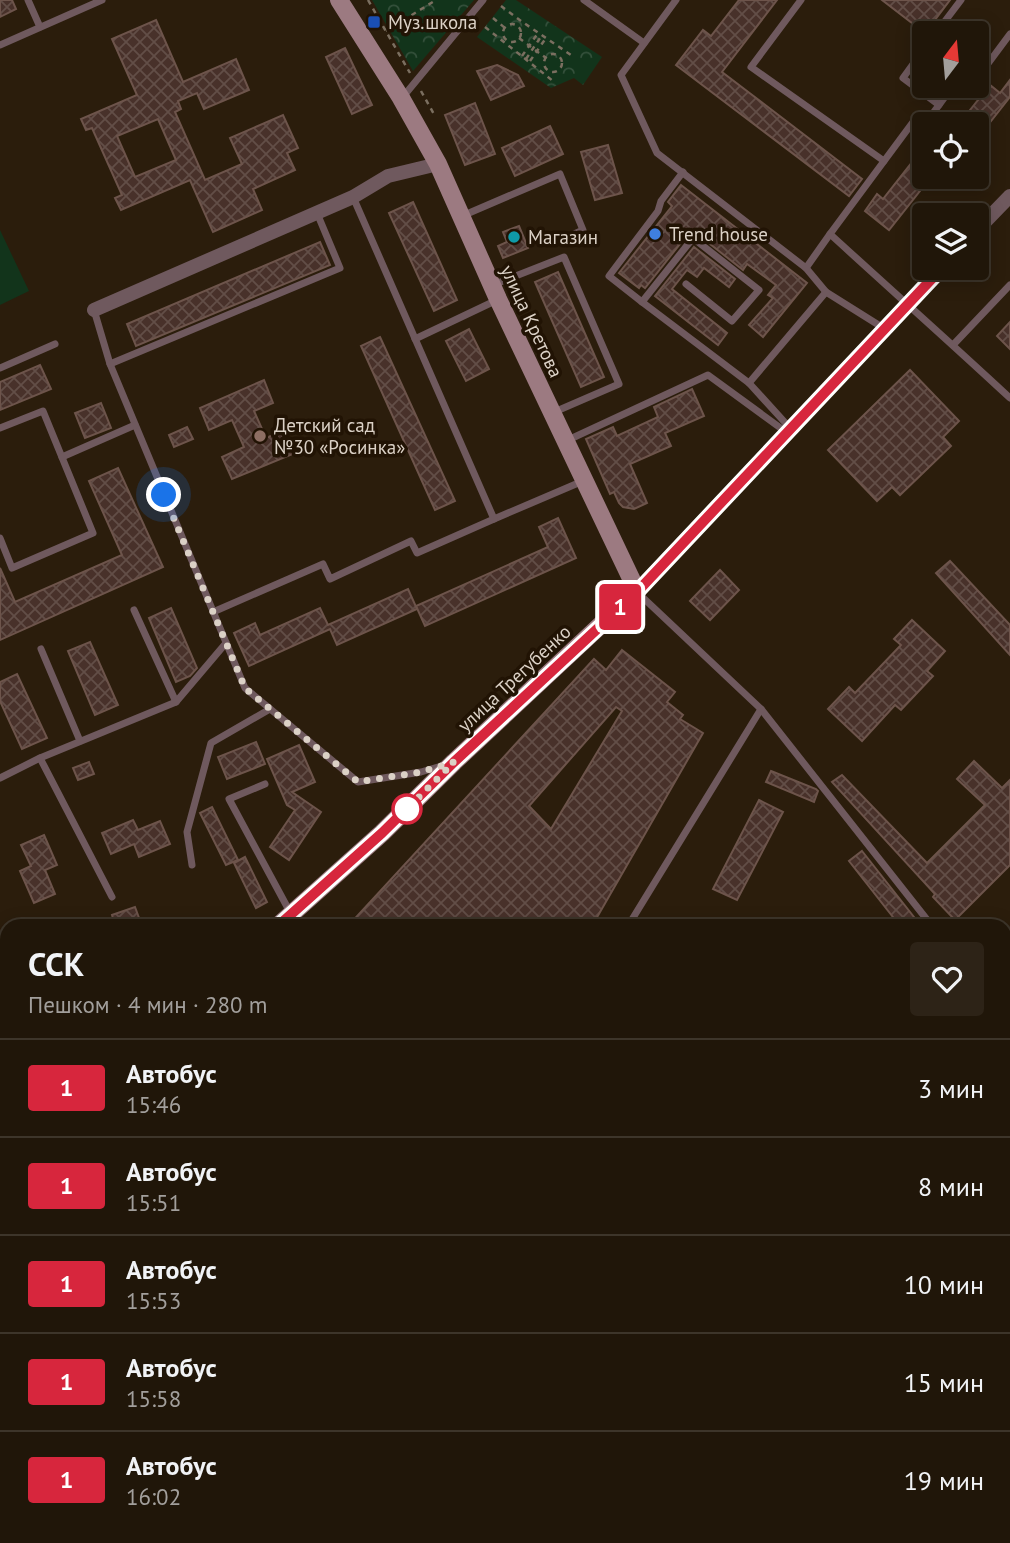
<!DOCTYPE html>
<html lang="ru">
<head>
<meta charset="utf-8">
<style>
	:root { --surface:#201609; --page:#2d2317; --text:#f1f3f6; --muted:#a29f9c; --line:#3d352a }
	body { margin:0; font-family:"PT Sans",sans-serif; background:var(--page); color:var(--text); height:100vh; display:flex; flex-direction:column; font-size:26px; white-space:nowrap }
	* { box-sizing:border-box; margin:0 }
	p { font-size:23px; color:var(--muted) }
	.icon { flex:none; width:38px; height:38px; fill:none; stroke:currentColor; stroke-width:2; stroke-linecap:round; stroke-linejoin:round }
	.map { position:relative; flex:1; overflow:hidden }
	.panel { position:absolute; left:0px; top:919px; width:1012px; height:625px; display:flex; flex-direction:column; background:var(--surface); border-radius:21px 21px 0 0; box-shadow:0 4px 18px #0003,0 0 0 2px var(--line) }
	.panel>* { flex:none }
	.badge { padding:0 14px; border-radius:5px; font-size:24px; line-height:46px }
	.needle { width:46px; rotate:16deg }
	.tools { position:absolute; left:912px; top:21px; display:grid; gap:14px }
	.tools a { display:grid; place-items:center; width:77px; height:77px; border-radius:7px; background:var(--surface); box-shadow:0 4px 18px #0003,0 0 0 2px var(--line); font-size:35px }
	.you { position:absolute; width:35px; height:35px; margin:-18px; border:5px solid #fff; border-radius:50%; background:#1a73e8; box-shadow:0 0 0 10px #1a73e833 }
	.map>.badge { position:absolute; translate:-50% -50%; box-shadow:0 0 0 4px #fff }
	.round { display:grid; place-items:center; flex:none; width:74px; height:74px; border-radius:7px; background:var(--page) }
	.summary { display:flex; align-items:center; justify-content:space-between; height:119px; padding:0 28px }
	h1 { font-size:33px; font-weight:600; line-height:52px }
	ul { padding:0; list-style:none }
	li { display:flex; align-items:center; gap:21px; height:98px; padding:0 28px; border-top:2px solid var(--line) }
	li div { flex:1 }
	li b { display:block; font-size:26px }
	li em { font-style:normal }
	li .badge { min-width:77px; font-weight:700; text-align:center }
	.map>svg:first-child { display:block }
	.park { fill:url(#park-crowns) }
	.pitch { fill:#12341b }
	.water { fill:#0e515b }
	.building { fill:url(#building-cross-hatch); stroke:#6d544b; stroke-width:2; fill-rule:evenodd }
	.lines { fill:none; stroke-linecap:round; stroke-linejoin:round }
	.path { stroke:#7b6f60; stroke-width:2.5; stroke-dasharray:5 5; stroke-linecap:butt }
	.lane { stroke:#6f595e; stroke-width:7 }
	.street { stroke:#6f595e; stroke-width:14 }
	.secondary { stroke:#9c7a81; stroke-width:18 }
	.primary { stroke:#bf939d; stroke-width:18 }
	.line-casing { stroke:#fff; stroke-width:16 }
	.line { stroke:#d7263d; stroke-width:10 }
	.walk { stroke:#dbd1c6; stroke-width:7; stroke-dasharray:0 12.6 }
	.transit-dot { fill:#1a4fb4; stroke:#211304; stroke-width:2.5 }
	.shop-dot { fill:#3f7fe0; stroke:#211304; stroke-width:2.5 }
	.culture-dot { fill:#0f9aa8; stroke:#211304; stroke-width:2.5 }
	.education-dot { fill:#8d6e63; stroke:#211304; stroke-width:2.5 }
	.stop-dot { fill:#fff; stroke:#d7263d; stroke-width:3.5 }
	.labels { text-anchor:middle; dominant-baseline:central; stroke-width:7; stroke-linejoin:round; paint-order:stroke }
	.poi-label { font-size:19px; fill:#dbd1c6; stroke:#211304; text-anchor:start }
	.street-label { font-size:19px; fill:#dbd1c6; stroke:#211304 }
</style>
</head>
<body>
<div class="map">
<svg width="1010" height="1543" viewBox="0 0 1010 1543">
	<defs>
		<pattern id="park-crowns" width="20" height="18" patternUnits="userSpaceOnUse" patternTransform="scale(1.75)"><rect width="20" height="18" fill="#12341b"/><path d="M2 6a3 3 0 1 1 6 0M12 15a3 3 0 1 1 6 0" fill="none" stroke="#34503b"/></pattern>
		<pattern id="building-cross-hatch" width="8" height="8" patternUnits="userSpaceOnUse" patternTransform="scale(1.75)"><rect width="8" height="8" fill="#48312a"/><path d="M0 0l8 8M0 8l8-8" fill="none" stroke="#624e47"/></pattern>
	</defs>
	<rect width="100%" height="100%" fill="#2b1d0c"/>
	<g class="park">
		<path d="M372 0H474L413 71Z"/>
		<path d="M506 0H516L602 57 583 85 574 78 551 88 477 37Z"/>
		<path d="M1010 1288V1328L1005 1335V1295Z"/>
	</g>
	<path class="pitch" d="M0 230 29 291 0 305Z"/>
	<path class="water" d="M1010 1343V1543H842L848 1536H1004V1349Z"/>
	<g class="building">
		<path d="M0 0H12L16 9 0 17Z"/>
		<path d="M739 0H777L722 72 862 179 849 196 676 65 703 30 711 36Z"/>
		<path d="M882 0H950L925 33Z"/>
		<path d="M156 20 183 82 236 59 249 90 204 109 197 93 178 101 181 109 175 112 205 180 242 164 230 138 283 115 298 148 287 153 295 170 253 189 262 210 213 232 190 180 121 210 115 198 122 195 92 128 86 130 81 119 137 95 112 39ZM158 119 176 160 135 177 117 136Z"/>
		<path d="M345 48 372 105 352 114 326 57Z"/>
		<path d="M497 65 518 75 524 86 491 100 477 71Z"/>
		<path d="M1010 80V97L976 140V124H959L990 85 1000 93Z"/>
		<path d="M475 103 495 154 465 165 445 115Z"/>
		<path d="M550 126 563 154 515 176 502 148Z"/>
		<path d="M608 145 622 193 595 200 581 152Z"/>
		<path d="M924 147V177H931L889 230 865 211 877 194 883 199Z"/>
		<path d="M681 185 807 283 763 337 749 325 773 298 768 295 776 285 747 264 743 270 696 233 691 232 688 234 645 288 641 285 639 288 619 273 672 206 668 202Z"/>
		<path d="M413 202 457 300 434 311 389 213Z"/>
		<path d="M519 226 528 248 503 258 498 246 507 242 503 232Z"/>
		<path d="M320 242 330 265 136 346 127 324Z"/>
		<path d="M694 247 735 279 729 287 704 268 697 277 687 270 672 289 727 333 718 345 655 296Z"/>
		<path d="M558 272 604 377 581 387 535 282Z"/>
		<path d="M1010 322V349L997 336Z"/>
		<path d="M469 329 489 369 466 381 446 341Z"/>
		<path d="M380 337 455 501 435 510 361 346Z"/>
		<path d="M40 365 51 389 0 410V382Z"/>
		<path d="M910 370 959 421 943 437 951 446 900 495 892 487 877 501 828 450Z"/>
		<path d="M264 380 273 403 254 411 266 438 285 430 295 453 232 479 222 457 244 447 232 420 209 430 200 408Z"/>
		<path d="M692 389 704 416 665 433 671 446 630 464 647 503 634 509 623 507 619 503 614 492 610 494 586 439 613 427 617 436 658 417 654 407Z"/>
		<path d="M101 403 111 428 85 438 75 413Z"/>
		<path d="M187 427 193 439 174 447 169 435Z"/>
		<path d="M118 468 163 567 0 640V568L15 602 122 555 89 481Z"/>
		<path d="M558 518 576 558 425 626 416 606 548 547 539 527Z"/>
		<path d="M950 561 1010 625V655L936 573Z"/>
		<path d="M720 570 739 590 710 620 690 601Z"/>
		<path d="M408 589 417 609 337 645 330 629 249 666 234 633 255 623 260 635 320 608 328 625Z"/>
		<path d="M171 608 197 668 190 676 176 682 149 618Z"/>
		<path d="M912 620 945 651 927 671 933 676 901 710 895 705 862 741 828 709 849 687 855 693 901 645 894 639Z"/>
		<path d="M90 642 118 705 95 715 68 651Z"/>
		<path d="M622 650 675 692 667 702 683 715 680 719 703 733 592 926H348L594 659 606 670ZM616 707 622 711 551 829 529 806Z"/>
		<path d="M17 674 47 738 22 749 0 701V682Z"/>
		<path d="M256 742 265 764 227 779 218 757Z"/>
		<path d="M299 745 315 782 292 792 321 812 289 860 270 847 295 810 287 805 267 759Z"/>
		<path d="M974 761 1002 788 1010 780V865L955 920 933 897 935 894 832 782 842 775 927 863 985 805 957 779Z"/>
		<path d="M89 762 94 774 78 780 73 768Z"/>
		<path d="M771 771 816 789 818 791 814 802 766 782Z"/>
		<path d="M759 800 783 812 737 900 713 889Z"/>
		<path d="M212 807 238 860 226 865 200 813Z"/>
		<path d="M133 820 138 830 160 821 170 844 139 857 134 844 111 854 102 833Z"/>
		<path d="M44 835 57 865 45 870 55 894 34 903 20 871 31 866 21 845Z"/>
		<path d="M862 851 921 926H900L849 861Z"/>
		<path d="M245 857 267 902 256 908 234 863Z"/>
		<path d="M135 907 142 926H115L112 915Z"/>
	</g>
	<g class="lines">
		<g class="path">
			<path d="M368 0 410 73"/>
			<path d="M501 6 521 21 571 55"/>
			<path d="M493 18 505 28"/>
			<circle cx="512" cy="33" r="9"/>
			<path d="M485 27 553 81"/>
			<path d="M386 31 436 0"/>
			<path d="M519 38 546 58"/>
			<circle cx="553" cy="63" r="9"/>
			<path d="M522 56 538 33"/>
			<path d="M526 59 542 35"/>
			<path d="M530 61 546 38"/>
			<path d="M421 91 435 116"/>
			<path d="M0 942 7 947"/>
			<path d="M668 1536 675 1543"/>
			<path d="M721 1536 728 1543"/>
		</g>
		<g class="lane">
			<path d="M28 0 40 27"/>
			<path d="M584 0 644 43"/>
			<path d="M676 0 621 75 657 153 806 268 826 292 885 329"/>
			<path d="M801 0 751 67 884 161"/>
			<path d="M936 33 961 0"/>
			<path d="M0 45 102 0"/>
			<path d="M924 49 903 78 939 105"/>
			<path d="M976 63 984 69 1010 34"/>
			<path d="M402 98 483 0"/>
			<path d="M925 124 953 86"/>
			<path d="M924 126 922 128 913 122 830 234C890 289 951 343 1010 398"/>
			<path d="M462 216 560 174 583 230 572 235"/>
			<path d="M806 268 830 234"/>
			<path d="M686 284 732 321 759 290 693 238 642 302 749 383 790 428"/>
			<path d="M493 285 564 257 619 384 552 413"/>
			<path d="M642 302 609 276 658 211 661 201 683 172"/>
			<path d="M94 310 110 364 245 688 358 782 421 772 445 765"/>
			<path d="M415 339 497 300"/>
			<path d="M953 345 1010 285"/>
			<path d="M110 364 340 268 317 213"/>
			<path d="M0 368 55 344"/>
			<path d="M749 383 826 292"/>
			<path d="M0 428 43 411 93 533 12 568 0 538"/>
			<path d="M568 440 708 375 786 432"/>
			<path d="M62 457 135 425"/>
			<path d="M494 519 583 481"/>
			<path d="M637 592 761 709 932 926"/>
			<path d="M134 610 176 702"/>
			<path d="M213 612 323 564 330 579 411 541 417 553 494 519 353 197"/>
			<path d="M41 649 80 741"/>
			<path d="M40 758 112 897"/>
			<path d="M0 778 40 758 176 702 226 643"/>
			<path d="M265 784 229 799 291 914"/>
			<path d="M192 865 187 832 211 743 270 709"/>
			<path d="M628 926 761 709"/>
			<path d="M1004 940 1010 938"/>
		</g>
		<g class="street">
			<path d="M976 231 1010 196"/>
			<path d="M94 310 353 197 388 176 438 164"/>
			<path d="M637 591 942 268"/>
		</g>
		<path class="secondary" d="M278 926 382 833 454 762 637 591 498 299 438 164 401 98 339 0"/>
		<g class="primary">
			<path d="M0 967 7 973"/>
			<path d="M693 1536 701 1543"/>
		</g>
	</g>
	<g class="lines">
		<defs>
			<path id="line" d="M278 926 382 833 454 762 637 592 942 268"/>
		</defs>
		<use href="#line" class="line-casing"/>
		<use href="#line" class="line"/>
		<path class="walk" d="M164 495 245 688 358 782 421 772 454 762 400 816 407 809"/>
	</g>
	<rect class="transit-dot" x="367" y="15" width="14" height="14" rx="3.5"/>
	<circle class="shop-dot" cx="655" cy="234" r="7"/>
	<circle class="culture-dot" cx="514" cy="237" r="7"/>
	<circle class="education-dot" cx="260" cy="436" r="7"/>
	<circle class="stop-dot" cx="407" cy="809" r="14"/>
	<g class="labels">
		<g class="poi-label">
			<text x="388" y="22">Муз.школа</text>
			<text x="669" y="234">Trend house</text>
			<text x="528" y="237">Магазин</text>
			<text x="274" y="425">Детский сад<tspan x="274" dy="22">№30 «Росинка»</tspan></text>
		</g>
		<g class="street-label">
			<text transform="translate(532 321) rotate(65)">улица Кретова</text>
			<text transform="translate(514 678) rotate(-43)">улица Трегубенко</text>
		</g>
	</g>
</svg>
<div class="tools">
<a><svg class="needle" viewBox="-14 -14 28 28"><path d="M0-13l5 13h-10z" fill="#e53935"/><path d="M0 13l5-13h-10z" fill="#a29f9c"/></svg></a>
<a><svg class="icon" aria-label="locate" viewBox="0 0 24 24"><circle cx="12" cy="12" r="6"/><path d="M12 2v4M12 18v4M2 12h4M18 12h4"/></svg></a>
<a><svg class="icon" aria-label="layers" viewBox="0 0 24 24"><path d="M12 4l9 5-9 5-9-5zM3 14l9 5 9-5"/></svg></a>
</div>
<div class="you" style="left:164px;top:495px"></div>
<b class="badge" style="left:620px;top:607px;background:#d7263d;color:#fff">1</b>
<section class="panel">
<div class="summary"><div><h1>ССК</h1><p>Пешком · 4 мин · 280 m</p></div><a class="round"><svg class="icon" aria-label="heart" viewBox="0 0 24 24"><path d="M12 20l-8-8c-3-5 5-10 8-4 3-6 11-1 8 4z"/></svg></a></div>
<ul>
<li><span class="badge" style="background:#d7263d;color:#fff">1</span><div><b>Автобус</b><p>15:46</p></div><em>3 мин</em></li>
<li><span class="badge" style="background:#d7263d;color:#fff">1</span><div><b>Автобус</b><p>15:51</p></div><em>8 мин</em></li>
<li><span class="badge" style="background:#d7263d;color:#fff">1</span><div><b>Автобус</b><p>15:53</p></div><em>10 мин</em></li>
<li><span class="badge" style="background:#d7263d;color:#fff">1</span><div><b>Автобус</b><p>15:58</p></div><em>15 мин</em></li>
<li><span class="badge" style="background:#d7263d;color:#fff">1</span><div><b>Автобус</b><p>16:02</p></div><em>19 мин</em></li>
</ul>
</section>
</div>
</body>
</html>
